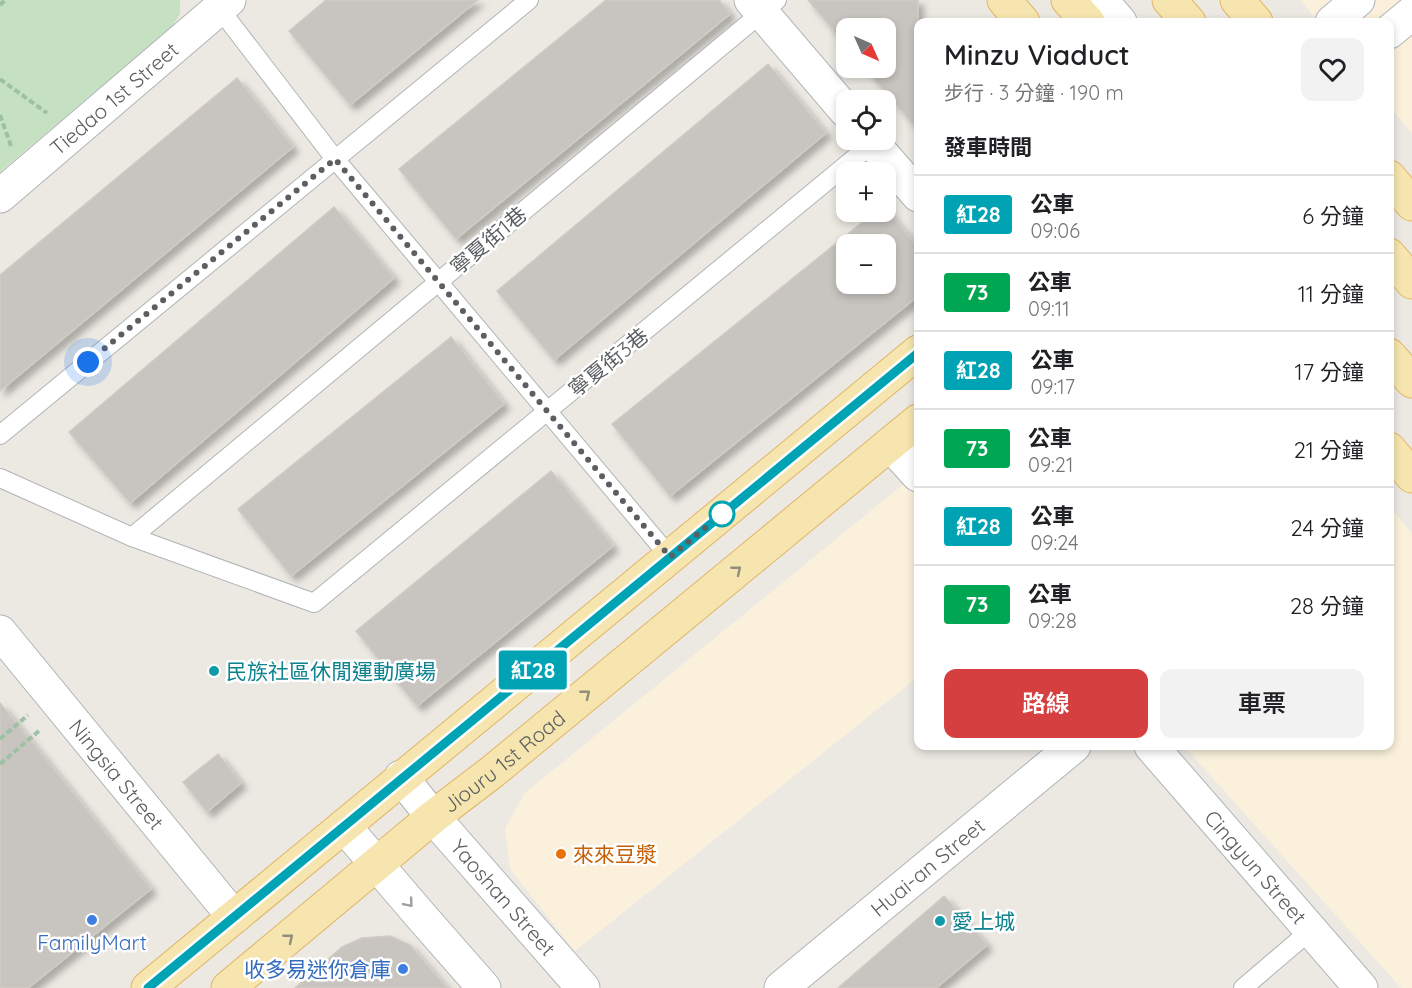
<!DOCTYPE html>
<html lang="zh-TW">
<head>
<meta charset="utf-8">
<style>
	:root { --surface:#fff; --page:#f2f2f2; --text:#202124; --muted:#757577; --line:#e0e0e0; --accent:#d63f40 }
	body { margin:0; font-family:Quicksand,"Noto Sans TC",sans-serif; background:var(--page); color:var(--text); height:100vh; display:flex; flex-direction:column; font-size:22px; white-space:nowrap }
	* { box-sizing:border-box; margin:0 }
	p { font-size:20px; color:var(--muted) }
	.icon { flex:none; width:33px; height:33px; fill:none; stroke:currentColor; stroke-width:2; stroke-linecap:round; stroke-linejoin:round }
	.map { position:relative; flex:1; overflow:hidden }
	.panel { position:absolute; left:914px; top:18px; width:480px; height:732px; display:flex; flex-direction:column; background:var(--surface); border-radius:12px; box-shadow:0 3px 9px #0003 }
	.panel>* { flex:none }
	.badge { padding:0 12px; border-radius:4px; font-size:21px; line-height:39px }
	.needle { width:39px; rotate:135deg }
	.tools { position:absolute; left:836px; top:18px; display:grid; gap:12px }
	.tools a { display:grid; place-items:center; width:60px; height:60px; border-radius:12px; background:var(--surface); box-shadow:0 3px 9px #0003; font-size:30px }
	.you { position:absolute; width:30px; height:30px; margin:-15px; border:4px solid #fff; border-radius:50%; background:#1a73e8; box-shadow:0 0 0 9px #1a73e833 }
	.map>.badge { position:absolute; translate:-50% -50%; box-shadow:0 0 0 3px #fff }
	h2 { padding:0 30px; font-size:22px; line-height:54px }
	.round { display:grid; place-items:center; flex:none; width:63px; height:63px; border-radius:12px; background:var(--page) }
	.head { display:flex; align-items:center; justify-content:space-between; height:102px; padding:0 30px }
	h1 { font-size:28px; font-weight:600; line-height:45px }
	.cta { display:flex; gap:12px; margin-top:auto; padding:12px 30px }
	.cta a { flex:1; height:69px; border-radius:12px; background:var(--accent); color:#fff; font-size:24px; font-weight:600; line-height:69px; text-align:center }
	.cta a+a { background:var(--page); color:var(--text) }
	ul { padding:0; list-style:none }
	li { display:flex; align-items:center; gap:18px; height:78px; padding:0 30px; border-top:2px solid var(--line) }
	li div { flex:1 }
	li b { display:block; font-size:22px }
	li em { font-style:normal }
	li .badge { min-width:66px; font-weight:700; text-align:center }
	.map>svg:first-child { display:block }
	.commercial { fill:#faf0db }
	.green { fill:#c5e1c2 }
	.building { fill:#c8c4c0; stroke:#d0cbc2; stroke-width:1.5; fill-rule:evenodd; filter:url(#shadow) }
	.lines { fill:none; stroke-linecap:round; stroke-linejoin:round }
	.service-casing { stroke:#b0b4b7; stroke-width:20 }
	.minor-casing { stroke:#b0b4b7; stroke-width:35 }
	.tertiary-casing { stroke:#b0b4b7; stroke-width:35 }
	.secondary-casing { stroke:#b0b3b7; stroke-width:35 }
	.primary-casing { stroke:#e2b567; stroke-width:35 }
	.path { stroke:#9cc2a3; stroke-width:4; stroke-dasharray:6 3; stroke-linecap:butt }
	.service { stroke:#fff; stroke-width:18 }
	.minor { stroke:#fff; stroke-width:33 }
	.tertiary { stroke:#fff; stroke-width:33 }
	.secondary { stroke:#fff; stroke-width:33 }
	.primary { stroke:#f6e5ae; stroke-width:33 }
	.oneway { stroke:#918e7d }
	.oneway2 { stroke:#9d9fa1 }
	.line-casing { stroke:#fff; stroke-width:14 }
	.line { stroke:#00a3b4; stroke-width:9 }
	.walk { stroke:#5b5f62; stroke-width:6; stroke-dasharray:0 10.8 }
	.stop-dot { fill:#fff; stroke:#00a3b4; stroke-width:3 }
	.culture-dot { fill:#0f9aa8; stroke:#fff; stroke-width:2 }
	.food-dot { fill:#e8710a; stroke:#fff; stroke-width:2 }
	.shop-dot { fill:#3f7fe0; stroke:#fff; stroke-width:2 }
	.labels { text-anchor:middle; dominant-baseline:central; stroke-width:5; stroke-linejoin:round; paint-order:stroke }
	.street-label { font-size:21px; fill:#5b5f62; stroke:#fff }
	.culture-label { font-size:21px; fill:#0d838f; stroke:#fff; text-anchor:start }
	.food-label { font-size:21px; fill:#c56008; stroke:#fff; text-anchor:start }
	.shop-label { font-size:21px; fill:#366cbe; stroke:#fff }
</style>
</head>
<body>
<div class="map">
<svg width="1412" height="988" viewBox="0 0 1412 988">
	<defs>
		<filter id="shadow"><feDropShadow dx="5.5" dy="5.5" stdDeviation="3" flood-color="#0004"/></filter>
	</defs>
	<rect width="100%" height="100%" fill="#ece9e3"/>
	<g class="commercial">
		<path d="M1300 0H1412V134L1389 106V22H1319Z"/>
		<path d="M918 474V677L575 951 510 869 505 828 525 793 896 490Z"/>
		<path d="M1389 506 1412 533V988H1401L1184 746H1389Z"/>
	</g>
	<path class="green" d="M0 0H180V14L171 28 0 172Z"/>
	<g class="building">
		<path d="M326 0H478L350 105 289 31Z"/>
		<path d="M606 0H719L730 14 456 239 399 169Z"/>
		<path d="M808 0H918V130L865 68H885V28H846V45Z"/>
		<path d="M768 64 826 133 554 360 497 291Z"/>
		<path d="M237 78 293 147 0 391V275Z"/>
		<path d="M334 207 394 278 130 503 69 432Z"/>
		<path d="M885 207 918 248V296L670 496 612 424 875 212H885ZM846 244H885V284H846Z"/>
		<path d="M451 337 504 404 291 576 238 509Z"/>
		<path d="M551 471 613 546 417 706 356 631Z"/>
		<path d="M0 703 151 889 28 988H0Z"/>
		<path d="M218 754 241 783 207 812 183 782Z"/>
		<path d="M944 896 987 945 936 988H838Z"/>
		<path d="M390 936 410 945 447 988H295L342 947 362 938Z"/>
	</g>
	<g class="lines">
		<defs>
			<g id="service">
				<path d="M219 8 335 159 670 557"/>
				<path d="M0 435 529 0"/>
				<path d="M0 478 132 537 314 603 873 143"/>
				<path d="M132 537 777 0"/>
				<path d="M1243 988 1311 930"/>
			</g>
			<g id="minor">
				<path d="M751 0 846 111"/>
				<path d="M870 140 918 195"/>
				<path id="s1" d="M0 196 229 0"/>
				<path d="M890 444 918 475"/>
				<path id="s2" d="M0 632 234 917"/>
				<path id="s3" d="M1151 746 1361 988"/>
				<path id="s4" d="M401 777 433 817 583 988"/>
				<path d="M344 826 420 915 484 988"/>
				<path id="s5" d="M781 988 1074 746"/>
			</g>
			<g id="tertiary">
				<path d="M1332 22 1358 0"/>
				<path d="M1389 32 1412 13"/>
			</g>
			<path id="secondary" d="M1101 0 1120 22"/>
			<g id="primary">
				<path d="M1004 0 1023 22"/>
				<path d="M1068 0 1088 22"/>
				<path d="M1169 0 1189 22"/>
				<path d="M1237 0 1256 22"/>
				<path d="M1389 177 1412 204"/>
				<path d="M1389 255 1412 282"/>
				<path d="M1389 355 1412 381"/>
				<path d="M1389 449 1412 476"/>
				<path d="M148 988 918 352"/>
				<path id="s6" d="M228 988 433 817 492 772 918 421"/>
			</g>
		</defs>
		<use href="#service" class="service-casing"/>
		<use href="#minor" class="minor-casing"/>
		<use href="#tertiary" class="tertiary-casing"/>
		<use href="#secondary" class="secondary-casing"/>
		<use href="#primary" class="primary-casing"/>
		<g class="path">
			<path d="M0 5 5 0"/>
			<path d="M0 79 47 113"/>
			<path d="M0 115 11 146"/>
			<path d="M0 739 28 715"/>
			<path d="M0 764 40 730"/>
		</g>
		<use href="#service" class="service"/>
		<use href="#minor" class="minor"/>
		<use href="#tertiary" class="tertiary"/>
		<use href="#secondary" class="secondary"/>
		<use href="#primary" class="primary"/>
	</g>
	<defs><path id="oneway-chevron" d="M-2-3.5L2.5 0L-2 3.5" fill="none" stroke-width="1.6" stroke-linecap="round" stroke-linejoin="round" transform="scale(1.5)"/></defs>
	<g class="oneway">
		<use href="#oneway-chevron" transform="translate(737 570) rotate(-39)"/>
		<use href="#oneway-chevron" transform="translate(586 694) rotate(-39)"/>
		<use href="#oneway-chevron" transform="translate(289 938) rotate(-39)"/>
	</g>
	<use class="oneway2" href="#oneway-chevron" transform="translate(409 903) rotate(50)"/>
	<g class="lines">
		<defs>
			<path id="line" d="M148 988 918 353"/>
		</defs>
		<use href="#line" class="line-casing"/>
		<use href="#line" class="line"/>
		<path class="walk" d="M88 362 335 159 670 557 722 514"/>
	</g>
	<circle class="stop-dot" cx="722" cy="514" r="12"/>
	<g class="culture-dot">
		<circle cx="214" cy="671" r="6"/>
		<circle cx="940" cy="921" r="6"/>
	</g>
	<circle class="food-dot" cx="561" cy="854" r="6"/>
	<g class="shop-dot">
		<circle cx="92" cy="920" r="6"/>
		<circle cx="403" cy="969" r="6"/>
	</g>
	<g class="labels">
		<g class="street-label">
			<text stroke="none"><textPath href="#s1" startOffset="150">Tiedao 1st Street</textPath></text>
			<text transform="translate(488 240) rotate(-40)">寧夏街1巷</text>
			<text transform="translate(608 362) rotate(-39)">寧夏街3巷</text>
			<text stroke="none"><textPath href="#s6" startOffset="357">Jiouru 1st Road</textPath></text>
			<text stroke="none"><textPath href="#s2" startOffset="184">Ningsia Street</textPath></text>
			<text stroke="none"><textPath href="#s5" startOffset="190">Huai-an Street</textPath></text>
			<text stroke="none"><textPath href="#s3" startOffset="160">Cingyun Street</textPath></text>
			<text stroke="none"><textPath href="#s4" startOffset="158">Yaoshan Street</textPath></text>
		</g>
		<g class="culture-label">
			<text x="226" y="671">民族社區休閒運動廣場</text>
			<text x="952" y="921">愛上城</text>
		</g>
		<g class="food-label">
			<text x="573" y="854">來來豆漿</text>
		</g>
		<g class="shop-label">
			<text x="92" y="942">FamilyMart</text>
			<text x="391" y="969" text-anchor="end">收多易迷你倉庫</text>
		</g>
	</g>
</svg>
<div class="tools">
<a><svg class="needle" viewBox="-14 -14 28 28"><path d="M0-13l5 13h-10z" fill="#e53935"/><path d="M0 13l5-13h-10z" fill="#757577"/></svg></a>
<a><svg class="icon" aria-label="locate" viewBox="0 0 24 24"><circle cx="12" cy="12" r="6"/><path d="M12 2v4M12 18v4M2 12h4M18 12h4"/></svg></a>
<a>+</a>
<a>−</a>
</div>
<div class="you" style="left:88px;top:362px"></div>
<b class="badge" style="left:533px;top:670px;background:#00a3b4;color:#fff">紅28</b>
<section class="panel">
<div class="head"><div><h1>Minzu Viaduct</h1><p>步行 · 3 分鐘 · 190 m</p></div><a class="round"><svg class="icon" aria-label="heart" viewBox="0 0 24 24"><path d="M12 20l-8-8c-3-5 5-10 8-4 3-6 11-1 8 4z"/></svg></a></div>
<h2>發車時間</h2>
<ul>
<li><span class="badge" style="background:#00a3b4;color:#fff">紅28</span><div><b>公車</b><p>09:06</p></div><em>6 分鐘</em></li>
<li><span class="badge" style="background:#00a651;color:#fff">73</span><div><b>公車</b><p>09:11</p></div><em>11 分鐘</em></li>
<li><span class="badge" style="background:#00a3b4;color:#fff">紅28</span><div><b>公車</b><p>09:17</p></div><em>17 分鐘</em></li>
<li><span class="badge" style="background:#00a651;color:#fff">73</span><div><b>公車</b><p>09:21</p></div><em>21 分鐘</em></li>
<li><span class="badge" style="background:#00a3b4;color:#fff">紅28</span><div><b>公車</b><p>09:24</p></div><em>24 分鐘</em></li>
<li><span class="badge" style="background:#00a651;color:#fff">73</span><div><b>公車</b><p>09:28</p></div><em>28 分鐘</em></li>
</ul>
<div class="cta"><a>路線</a><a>車票</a></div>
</section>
</div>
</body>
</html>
